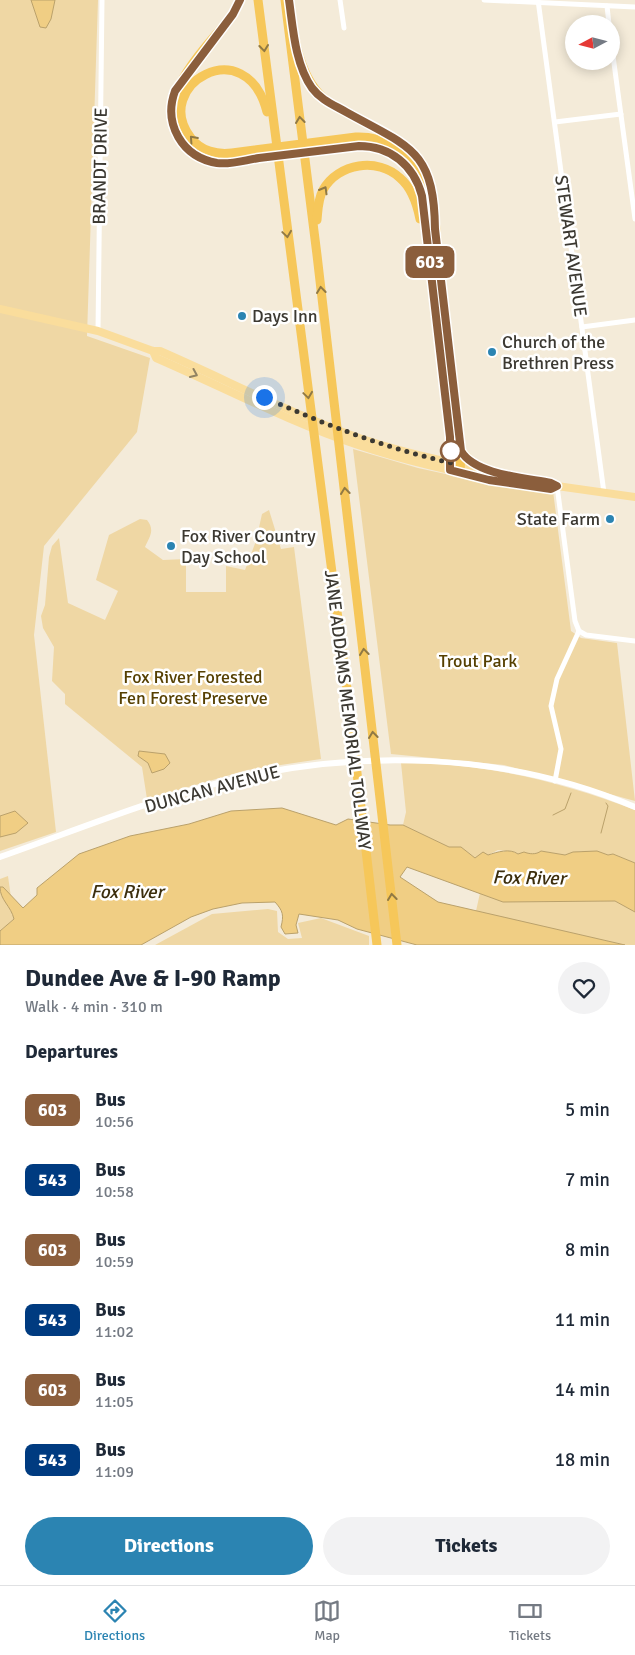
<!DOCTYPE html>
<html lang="en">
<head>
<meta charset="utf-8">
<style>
	:root { --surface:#fff; --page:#f2f2f3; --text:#1f2937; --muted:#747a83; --line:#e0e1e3; --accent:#2b84b2 }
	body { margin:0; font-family:Signika,sans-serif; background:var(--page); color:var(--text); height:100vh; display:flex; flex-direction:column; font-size:19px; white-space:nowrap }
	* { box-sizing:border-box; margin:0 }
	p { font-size:16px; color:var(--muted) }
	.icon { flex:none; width:28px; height:28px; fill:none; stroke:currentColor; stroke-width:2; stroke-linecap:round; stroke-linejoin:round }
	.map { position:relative; height:945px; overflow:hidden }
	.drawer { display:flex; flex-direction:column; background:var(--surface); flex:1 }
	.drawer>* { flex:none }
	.badge { padding:0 10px; border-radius:8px; font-size:18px; line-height:32px }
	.needle { width:32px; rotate:263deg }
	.controls { position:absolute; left:565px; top:15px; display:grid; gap:10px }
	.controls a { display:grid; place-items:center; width:55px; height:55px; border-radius:50%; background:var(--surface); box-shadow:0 2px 12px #0003; font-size:25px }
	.you { position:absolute; width:25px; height:25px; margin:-12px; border:4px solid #fff; border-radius:50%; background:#1a73e8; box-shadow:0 0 0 8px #1a73e833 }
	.map>.badge { position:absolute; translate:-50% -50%; box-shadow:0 0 0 2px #fff }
	h2 { padding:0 25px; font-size:19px; line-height:45px }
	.round { display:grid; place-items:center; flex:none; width:52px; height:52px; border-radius:26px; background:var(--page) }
	.head { display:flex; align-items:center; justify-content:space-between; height:85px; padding:0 25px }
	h1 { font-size:24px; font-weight:700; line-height:38px }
	.cta { display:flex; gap:10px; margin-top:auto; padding:10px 25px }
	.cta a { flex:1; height:58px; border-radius:30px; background:var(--accent); color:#fff; font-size:20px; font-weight:700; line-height:58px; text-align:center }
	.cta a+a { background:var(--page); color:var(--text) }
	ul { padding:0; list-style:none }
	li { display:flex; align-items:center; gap:15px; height:70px; padding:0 25px }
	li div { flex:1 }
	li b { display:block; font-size:19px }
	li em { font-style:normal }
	li .badge { min-width:55px; font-weight:700; text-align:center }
	.menu { display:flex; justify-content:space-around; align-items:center; height:70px; border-top:1px solid var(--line); background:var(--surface); font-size:14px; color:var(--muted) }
	.menu a { display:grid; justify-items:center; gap:2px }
	.menu .on { color:var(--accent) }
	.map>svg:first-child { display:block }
	.green { fill:#efd7a4 }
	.water { fill:#f0ce84; stroke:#baa16b }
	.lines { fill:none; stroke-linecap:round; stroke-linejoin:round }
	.stream { stroke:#baa16b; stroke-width:1 }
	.minor { stroke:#fff; stroke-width:5 }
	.tertiary { stroke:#fff; stroke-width:6 }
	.primary { stroke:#fadd9c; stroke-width:8 }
	.motorway { stroke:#f6c75a; stroke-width:9 }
	.oneway { stroke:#907944 }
	.oneway2 { stroke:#928362 }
	.line-casing { stroke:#fff; stroke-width:11 }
	.line { stroke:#8b5e3c; stroke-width:8 }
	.walk { stroke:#3c3932; stroke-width:5; stroke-dasharray:0 9 }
	.poi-dot { fill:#2b84b2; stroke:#fff; stroke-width:2 }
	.stop-dot { fill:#fff; stroke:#8b5e3c; stroke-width:2.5 }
	.labels { text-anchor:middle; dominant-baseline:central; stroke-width:5; stroke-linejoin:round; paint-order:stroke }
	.street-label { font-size:18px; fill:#3c3932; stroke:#fff }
	.poi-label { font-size:18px; fill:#3c3932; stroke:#fff; text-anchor:start }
	.park-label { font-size:18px; fill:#564002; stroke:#fff }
	.water-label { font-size:19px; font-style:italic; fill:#3c2e0d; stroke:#fff }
</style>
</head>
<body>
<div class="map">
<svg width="635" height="945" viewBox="0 0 635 945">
	<rect width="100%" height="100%" fill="#f4ebd9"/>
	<g class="green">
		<path d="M0 0H98L87 336 150 358 137 432 44 546 34 635 56 832 0 851Z"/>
		<path d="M353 449 418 468 496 485 553 491 571 631 581 638 617 643 635 801 504 765 391 754Z"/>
		<path d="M269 510 281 549 294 547 321 759 247 770 147 799 142 767 65 704V694L52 681 54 647 43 628 41 616 45 605 49 557 52 546 59 538 68 603 105 620 118 591 96 580 109 535 140 519 147 520C155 530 150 536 145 547L163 560 186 559V592H226V566L245 570 256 541 262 514Z"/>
		<path d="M401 763C480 762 561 781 635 810V863L613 854 608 855 581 851 565 855 542 851 537 854H518L515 852 498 850 488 855 475 858 461 847H449L403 825 406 812Z"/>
		<path d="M8 876 14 919 0 931V879Z"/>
		<path d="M480 893 503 902 615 901 635 912V945H625L476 911Z"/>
		<path d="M268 909 277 911 278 932 288 939 302 938 298 923 321 918 369 936V945H155L212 914Z"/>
	</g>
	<g class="water">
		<path d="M31 0H55L51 19 46 28 40 27Z"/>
		<path d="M139 751 165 754 170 763 164 769 152 773 148 763 138 756Z"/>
		<path d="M282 808 336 825 348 819 390 825H403L449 847H461L475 858 483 852 488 855C497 852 510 848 518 854L524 852C529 854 536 855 541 851L565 855 573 852 597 851 608 855 613 854 635 863V912L615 901 503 902 407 867 400 877 438 902 625 945H417L357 929 338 920 299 914 296 925 298 933 285 934 281 927C284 915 283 911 275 902L242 903 213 909 191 917 141 945H0V931L14 919C11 906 0 900 0 887H3L23 908 37 895V888L79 854 130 836 189 824 231 811Z"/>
		<path d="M15 811 28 823 16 833 0 837V816Z"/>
	</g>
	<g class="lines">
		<g class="stream">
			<path d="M553 815 565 809 571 793"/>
			<path d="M601 833 608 806 606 803"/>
		</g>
		<g class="minor">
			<path d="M340 0 344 28"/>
			<path d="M484 0 635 7"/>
			<path d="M538 0 604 493"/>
			<path d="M607 6 609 24"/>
			<path d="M611 41 635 219"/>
			<path d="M555 122 621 114"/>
			<path d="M582 327 635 320"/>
			<path d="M98 331 102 0"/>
			<path d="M546 343 584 338"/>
			<path d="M579 631 586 635 635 641"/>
			<path d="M555 781 561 749 551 706 557 679 579 631 575 621 557 486"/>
		</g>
		<path class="tertiary" d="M0 857C74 831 147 801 222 782 357 748 506 752 635 807"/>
		<g class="primary">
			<path d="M0 309 98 331 153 351H160C227 380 293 415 362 439 423 459 488 470 551 483L557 486 635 497"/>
			<path d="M153 351 156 358C223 387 289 422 358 445 421 466 486 479 551 489L557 486"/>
		</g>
		<g class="motorway">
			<path d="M240 0 233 14C208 46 154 95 178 137 187 153 202 160 219 163L359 146 374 147 389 152 404 163 415 177 422 196 450 437V471"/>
			<path d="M258 0 349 704 377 945"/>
			<path d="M285 0 317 255 397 945"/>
			<path d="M295 39C308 104 334 105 386 134 401 142 413 150 422 163"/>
			<path d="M267 112C246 29 150 86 191 138 201 151 217 155 232 153L356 137C383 136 409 150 423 174 436 199 436 235 439 263 447 325 454 388 461 451L460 473"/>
			<path d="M317 220C318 210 318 199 323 190 338 163 378 157 400 178 412 188 417 204 420 219"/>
			<path d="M461 451 474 464 489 471"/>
		</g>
	</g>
	<defs><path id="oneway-chevron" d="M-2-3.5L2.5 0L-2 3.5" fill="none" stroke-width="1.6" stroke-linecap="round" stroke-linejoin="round" transform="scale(1.25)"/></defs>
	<g class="oneway">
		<use href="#oneway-chevron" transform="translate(264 48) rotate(83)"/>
		<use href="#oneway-chevron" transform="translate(300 120) rotate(-97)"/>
		<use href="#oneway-chevron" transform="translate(193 139) rotate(-132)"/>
		<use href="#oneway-chevron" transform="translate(324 190) rotate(-60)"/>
		<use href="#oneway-chevron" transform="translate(287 234) rotate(82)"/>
		<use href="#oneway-chevron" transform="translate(321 290) rotate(-97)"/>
		<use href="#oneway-chevron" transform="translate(308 395) rotate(82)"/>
		<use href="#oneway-chevron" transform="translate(345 491) rotate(-97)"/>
		<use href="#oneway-chevron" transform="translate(364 652) rotate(-97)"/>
		<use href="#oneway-chevron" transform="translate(373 735) rotate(-97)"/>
		<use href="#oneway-chevron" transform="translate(392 897) rotate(-97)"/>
	</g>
	<use class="oneway2" href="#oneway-chevron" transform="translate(194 374) rotate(24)"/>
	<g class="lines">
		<defs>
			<path id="line" d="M240 0 233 14 175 91C163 124 182 157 217 163 231 165 245 160 259 158 292 154 326 150 359 146 390 146 414 165 422 196L450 437V470L489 480 551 489 557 486 551 483C526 478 475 475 461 451L435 229C434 149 409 147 346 112 334 105 321 100 312 88 295 64 293 28 289 0"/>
		</defs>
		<use href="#line" class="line-casing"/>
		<use href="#line" class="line"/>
		<path class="walk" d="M264 397C325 425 386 448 451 463V451"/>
	</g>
	<g class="poi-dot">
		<circle cx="242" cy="316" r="5"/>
		<circle cx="492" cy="352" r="5"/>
		<circle cx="610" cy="519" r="5"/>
		<circle cx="171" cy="546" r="5"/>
	</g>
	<circle class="stop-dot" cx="451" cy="451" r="10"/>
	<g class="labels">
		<g class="street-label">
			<text transform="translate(100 166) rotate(-89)">BRANDT DRIVE</text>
			<text transform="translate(571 246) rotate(82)">STEWART AVENUE</text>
			<text transform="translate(348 710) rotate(83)">JANE ADDAMS MEMORIAL TOLLWAY</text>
			<text transform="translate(212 789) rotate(-15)">DUNCAN AVENUE</text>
		</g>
		<g class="poi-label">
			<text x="252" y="316">Days Inn</text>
			<text x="502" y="342">Church of the<tspan x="502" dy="21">Brethren Press</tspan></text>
			<text x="600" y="519" text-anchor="end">State Farm</text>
			<text x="181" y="536">Fox River Country<tspan x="181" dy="21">Day School</tspan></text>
		</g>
		<g class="park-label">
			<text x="478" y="661">Trout Park</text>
			<text x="193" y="677">Fox River Forested<tspan x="193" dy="21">Fen Forest Preserve</tspan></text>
		</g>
		<g class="water-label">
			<text transform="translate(529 878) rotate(1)">Fox River</text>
			<text x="127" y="892">Fox River</text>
		</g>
	</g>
</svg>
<div class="controls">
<a><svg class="needle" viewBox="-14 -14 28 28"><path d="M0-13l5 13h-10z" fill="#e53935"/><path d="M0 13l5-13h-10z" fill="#747a83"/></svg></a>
</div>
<div class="you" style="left:264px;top:397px"></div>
<b class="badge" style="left:430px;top:262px;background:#8b5e3c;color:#fff">603</b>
</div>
<section class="drawer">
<div class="head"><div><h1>Dundee Ave &amp; I-90 Ramp</h1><p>Walk · 4 min · 310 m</p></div><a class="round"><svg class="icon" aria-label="heart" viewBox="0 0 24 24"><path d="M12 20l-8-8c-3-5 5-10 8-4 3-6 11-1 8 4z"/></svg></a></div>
<h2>Departures</h2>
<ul>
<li><span class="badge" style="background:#8b5e3c;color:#fff">603</span><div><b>Bus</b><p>10:56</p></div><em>5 min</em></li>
<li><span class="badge" style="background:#003b80;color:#fff">543</span><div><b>Bus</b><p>10:58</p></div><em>7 min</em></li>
<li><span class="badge" style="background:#8b5e3c;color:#fff">603</span><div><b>Bus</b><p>10:59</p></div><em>8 min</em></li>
<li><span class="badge" style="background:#003b80;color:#fff">543</span><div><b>Bus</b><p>11:02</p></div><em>11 min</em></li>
<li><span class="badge" style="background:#8b5e3c;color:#fff">603</span><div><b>Bus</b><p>11:05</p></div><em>14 min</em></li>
<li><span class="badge" style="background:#003b80;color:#fff">543</span><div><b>Bus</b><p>11:09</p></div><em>18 min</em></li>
</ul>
<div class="cta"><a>Directions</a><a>Tickets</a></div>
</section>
<nav class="menu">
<a class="on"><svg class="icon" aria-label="directions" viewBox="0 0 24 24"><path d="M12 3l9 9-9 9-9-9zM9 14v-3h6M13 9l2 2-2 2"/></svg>Directions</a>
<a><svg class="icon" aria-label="map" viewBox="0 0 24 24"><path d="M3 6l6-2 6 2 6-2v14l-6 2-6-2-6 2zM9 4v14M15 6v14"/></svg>Map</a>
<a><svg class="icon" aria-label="tickets" viewBox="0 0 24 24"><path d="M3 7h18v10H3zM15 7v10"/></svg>Tickets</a>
</nav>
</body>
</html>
